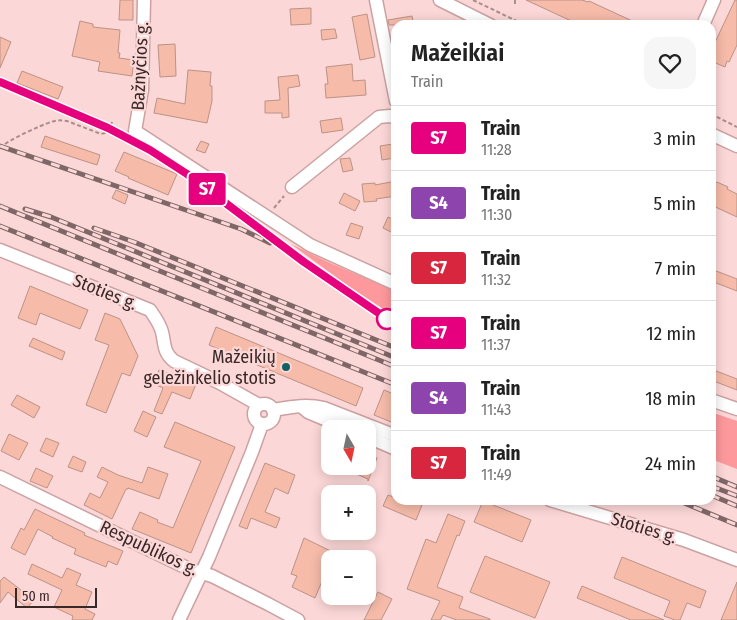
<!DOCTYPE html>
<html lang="en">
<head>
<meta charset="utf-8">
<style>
	:root { --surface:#fff; --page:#f6f6f6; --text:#222; --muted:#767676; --line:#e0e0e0 }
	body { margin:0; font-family:"Fira Sans Condensed",sans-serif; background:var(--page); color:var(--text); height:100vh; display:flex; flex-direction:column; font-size:19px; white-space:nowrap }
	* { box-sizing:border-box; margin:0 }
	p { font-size:16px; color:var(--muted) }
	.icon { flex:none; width:28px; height:28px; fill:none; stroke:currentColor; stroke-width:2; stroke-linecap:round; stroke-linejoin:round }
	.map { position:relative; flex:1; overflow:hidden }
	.details { position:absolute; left:391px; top:20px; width:325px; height:485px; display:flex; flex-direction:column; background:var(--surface); border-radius:15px; box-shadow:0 2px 12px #0003 }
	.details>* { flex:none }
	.badge { padding:0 10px; border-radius:4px; font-size:18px; line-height:32px }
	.needle { width:32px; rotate:171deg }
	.buttons { position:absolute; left:321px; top:420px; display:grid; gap:10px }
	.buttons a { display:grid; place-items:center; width:55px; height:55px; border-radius:10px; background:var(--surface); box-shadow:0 2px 12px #0003; font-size:25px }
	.scale { position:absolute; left:15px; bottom:12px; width:82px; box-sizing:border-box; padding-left:5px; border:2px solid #382828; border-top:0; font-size:14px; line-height:18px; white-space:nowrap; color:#382828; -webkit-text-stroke:4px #fcd7d7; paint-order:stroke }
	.map>.badge { position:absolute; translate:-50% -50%; box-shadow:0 0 0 2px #fff }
	.round { display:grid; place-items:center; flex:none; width:52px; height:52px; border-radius:15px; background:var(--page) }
	.head { display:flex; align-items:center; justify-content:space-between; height:85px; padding:0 20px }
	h1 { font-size:24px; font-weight:600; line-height:38px }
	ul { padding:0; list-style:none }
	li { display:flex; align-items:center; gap:15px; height:65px; padding:0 20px; border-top:1px solid var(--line) }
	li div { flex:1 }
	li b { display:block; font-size:19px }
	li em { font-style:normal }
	li .badge { min-width:55px; font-weight:700; text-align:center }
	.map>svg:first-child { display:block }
	.green { fill:#fd999c }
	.building { fill:#f6bba9; stroke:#bb9387 }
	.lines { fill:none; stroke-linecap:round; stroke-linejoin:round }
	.street-casing { stroke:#cca1a1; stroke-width:15 }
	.path { stroke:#aa8e8e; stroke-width:2; stroke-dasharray:4 2.5; stroke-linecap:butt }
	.street { stroke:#fff; stroke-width:12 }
	.rail-casing { stroke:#7f6767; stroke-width:5 }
	.rail { stroke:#fcd7d7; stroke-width:3; stroke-dasharray:9; stroke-linecap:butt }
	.line-casing { stroke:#fff; stroke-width:11 }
	.line { stroke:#e6007e; stroke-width:8 }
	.stop-dot { fill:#fff; stroke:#e6007e; stroke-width:2.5 }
	.poi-dot { fill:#106164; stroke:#fcd7d7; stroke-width:2 }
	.labels { text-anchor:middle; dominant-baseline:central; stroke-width:4.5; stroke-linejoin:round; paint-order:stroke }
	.street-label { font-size:18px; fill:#382828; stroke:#fcd7d7 }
	.poi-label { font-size:18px; fill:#382828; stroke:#fcd7d7; text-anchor:end }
</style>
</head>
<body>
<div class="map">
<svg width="737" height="620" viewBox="0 0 737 620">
	<rect width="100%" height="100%" fill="#fcd7d7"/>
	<g class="green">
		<path d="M291 244 328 262 396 291V317L351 288Z"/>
		<path d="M711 412 737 421V469L711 459Z"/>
	</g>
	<g class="building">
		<path d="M120 0H133V20H119Z"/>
		<path d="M526 0H582L588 2 589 1 641 25H580Z"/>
		<path d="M735 0H737V45L729 62 727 61 725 67 711 61V51Z"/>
		<path d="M311 8V24L291 25 290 9Z"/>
		<path d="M367 14 375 57 360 60 352 17Z"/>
		<path d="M412 16 414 25H389L388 20Z"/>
		<path d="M80 21 93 24V27L120 30 118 53H120L119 58 134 60 132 76 98 71 100 62 72 56Z"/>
		<path d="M335 29 337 38 322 40 321 30Z"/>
		<path d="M0 37 11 42 0 68Z"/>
		<path d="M175 44 176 76 160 77 158 45Z"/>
		<path d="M352 64 353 81 365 80 366 95 326 98 325 84H328L326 67Z"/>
		<path d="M188 70 211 72 210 86H212V101L207 123 154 113 157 98 185 104Z"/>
		<path d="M22 71 63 87 58 99 17 83Z"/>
		<path d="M298 75 300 86 288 88 289 117 282 118V113H265V101L280 100 278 77Z"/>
		<path d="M341 118 343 130 322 133 320 121Z"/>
		<path d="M45 136 100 155 97 165 41 147Z"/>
		<path d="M201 141 209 144 205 153 196 150Z"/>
		<path d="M393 144 395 158 382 160 380 146Z"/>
		<path d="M124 152 177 174 168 195 128 178 129 177 115 171Z"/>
		<path d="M350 158 353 170 343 172 340 159Z"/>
		<path d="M396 181V196L376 199 377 201 364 202 362 184 375 183V185Z"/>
		<path d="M711 182 715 184 717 182 728 187 727 189 737 194V217L711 205Z"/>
		<path d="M116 190 128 195 125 204 112 198Z"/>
		<path d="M344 193 360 201 355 211 339 203Z"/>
		<path d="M388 217 396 221V226L393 233 383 228Z"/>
		<path d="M351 223 363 227 359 239 346 235Z"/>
		<path d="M711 269 737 279V291L711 281Z"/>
		<path d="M30 286 88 310 80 329 40 313 36 325 18 318Z"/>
		<path d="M105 313 120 319 138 356 130 376 122 373 106 413 86 405 109 345 95 340Z"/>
		<path d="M216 327 363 388 356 406 209 345Z"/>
		<path d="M33 338 65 352 62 360 29 346Z"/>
		<path d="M711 369 737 379V390L711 380Z"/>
		<path d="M159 370 196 384 190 399 172 392 162 414 154 411 163 388 154 384Z"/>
		<path d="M384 390 396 395V424L374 415Z"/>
		<path d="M17 395 40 407 34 418 11 405Z"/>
		<path d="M143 411 156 417 147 437 134 431Z"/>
		<path d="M175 422 235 447 191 553 132 529 140 512 158 520 157 522 173 528 201 461 164 447Z"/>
		<path d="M9 434 28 443 19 460 1 451Z"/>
		<path d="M46 438 59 443 53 457 40 451Z"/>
		<path d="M368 454 377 458 368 481V479L338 466H368Z"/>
		<path d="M73 456 86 462 82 472 68 467Z"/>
		<path d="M265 463 295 475 288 494 275 488 265 512 280 518 276 528 251 518 247 529 239 526Z"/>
		<path d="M102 467 118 475 142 483 148 467 168 474 159 499 128 488V489H126L112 519 84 505 90 493 100 498 108 482 97 477Z"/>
		<path d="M36 468 53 476 47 488 30 481Z"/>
		<path d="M388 495 396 498V500H424L416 520 383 506Z"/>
		<path d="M483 501 531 520 522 542 474 522Z"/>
		<path d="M35 509 85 533 84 535 123 551 117 565 108 561 106 567 74 554 76 549 52 538 53 537 38 529 25 555 11 548 21 528 24 530Z"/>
		<path d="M448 514 465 521 459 536 457 535 437 587 463 597 459 608 490 619V620H457L443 615 440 620H431L440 601 407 589 426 539 436 543Z"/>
		<path d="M304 538 347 559H330V562L315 598 292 587 297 576 291 574Z"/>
		<path d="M485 556 550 582 535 618 470 592Z"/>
		<path d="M622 557 706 591 700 608 687 603 680 620H675L664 616 670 601 614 578Z"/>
		<path d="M32 564 62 578 67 568 81 574 76 585 92 592 85 609 95 614 92 620H72L73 616 54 607 62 590 28 574Z"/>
		<path d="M4 577 34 600 27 608 8 592 0 603V581Z"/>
		<path d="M737 582V620H721Z"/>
		<path d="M582 586 664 620H631L577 598Z"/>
		<path d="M378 592 392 599 381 620H364Z"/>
	</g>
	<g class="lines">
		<defs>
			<g id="street">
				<path d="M144 0 142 90 135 131 310 245 396 284"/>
				<path d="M376 0 396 101"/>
				<path d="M440 0 490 25"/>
				<path d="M703 25 714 0"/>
				<path d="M711 134 737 146"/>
				<path d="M292 187 379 117 390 116 396 118"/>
				<path d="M0 250 150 310C155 317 160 324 162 332 165 344 163 352 174 361L220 383 259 405"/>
				<path d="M711 400 737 409"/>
				<circle cx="264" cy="414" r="10"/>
				<path d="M302 407 308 412 348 429"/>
				<path d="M273 410C291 407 306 404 324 408L396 436"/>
				<path d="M368 437 396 449"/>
				<path d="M0 477 189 569 212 576 268 604 298 620"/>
				<path d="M550 500 684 540 737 560"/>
				<path d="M179 620 209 557 252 452 262 424"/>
			</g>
		</defs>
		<use href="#street" class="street-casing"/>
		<g class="path">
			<path d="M473 0 525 25"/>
			<path d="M515 0V6"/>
			<path d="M711 114 737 127"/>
			<path d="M0 148C8 140 39 126 51 122 56 120 61 120 67 121L101 134 105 133 113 121"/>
			<path d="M274 208 284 196"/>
		</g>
		<use href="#street" class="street"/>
		<defs>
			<g id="rail">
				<path d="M0 82 109 128 150 150 187 174 304 262 396 325"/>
				<path d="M0 146 241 229 270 243"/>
				<path d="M0 206 396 367"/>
				<path d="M25 209 51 217 396 358"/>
				<path d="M0 226 396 385"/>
				<path d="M94 228 134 242 396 348"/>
				<path d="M711 476 737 487"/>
				<path d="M711 486 737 496"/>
				<path d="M711 495 737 506"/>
				<path d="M677 500 737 525"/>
			</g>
		</defs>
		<use href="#rail" class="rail-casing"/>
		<use href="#rail" class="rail"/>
	</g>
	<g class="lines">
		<defs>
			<path id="line" d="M0 82 108 128 150 150 187 174 304 262 396 325"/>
		</defs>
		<use href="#line" class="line-casing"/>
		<use href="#line" class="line"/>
	</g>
	<circle class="stop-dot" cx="387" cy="319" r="10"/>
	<circle class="poi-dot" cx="286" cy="367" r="5"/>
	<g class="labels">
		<g class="street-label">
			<text transform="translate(140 66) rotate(-87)">Bažnyčios g.</text>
			<text transform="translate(105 292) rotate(22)">Stoties g.</text>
			<text transform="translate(644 528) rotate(17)">Stoties g.</text>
			<text transform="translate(149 548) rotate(25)">Respublikos g.</text>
		</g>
		<g class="poi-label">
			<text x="276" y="357">Mažeikių<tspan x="276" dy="21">geležinkelio stotis</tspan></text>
		</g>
	</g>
</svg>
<div class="buttons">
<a><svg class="needle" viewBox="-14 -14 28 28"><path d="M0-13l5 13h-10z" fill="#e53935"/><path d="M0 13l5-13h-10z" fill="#767676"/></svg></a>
<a>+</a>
<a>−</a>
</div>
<div class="scale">50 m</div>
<b class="badge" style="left:207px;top:189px;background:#e6007e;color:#fff">S7</b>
<section class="details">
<div class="head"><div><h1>Mažeikiai</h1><p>Train</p></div><a class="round"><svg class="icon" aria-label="heart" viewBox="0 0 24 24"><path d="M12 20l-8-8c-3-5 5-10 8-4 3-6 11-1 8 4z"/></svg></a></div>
<ul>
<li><span class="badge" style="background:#e6007e;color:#fff">S7</span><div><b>Train</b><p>11:28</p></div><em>3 min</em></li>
<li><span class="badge" style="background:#8e44ad;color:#fff">S4</span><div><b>Train</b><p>11:30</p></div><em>5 min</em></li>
<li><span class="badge" style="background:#d7263d;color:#fff">S7</span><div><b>Train</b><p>11:32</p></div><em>7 min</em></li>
<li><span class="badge" style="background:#e6007e;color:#fff">S7</span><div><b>Train</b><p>11:37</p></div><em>12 min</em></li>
<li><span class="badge" style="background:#8e44ad;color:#fff">S4</span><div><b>Train</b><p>11:43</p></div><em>18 min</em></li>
<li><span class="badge" style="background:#d7263d;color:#fff">S7</span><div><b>Train</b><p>11:49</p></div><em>24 min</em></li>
</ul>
</section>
</div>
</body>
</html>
